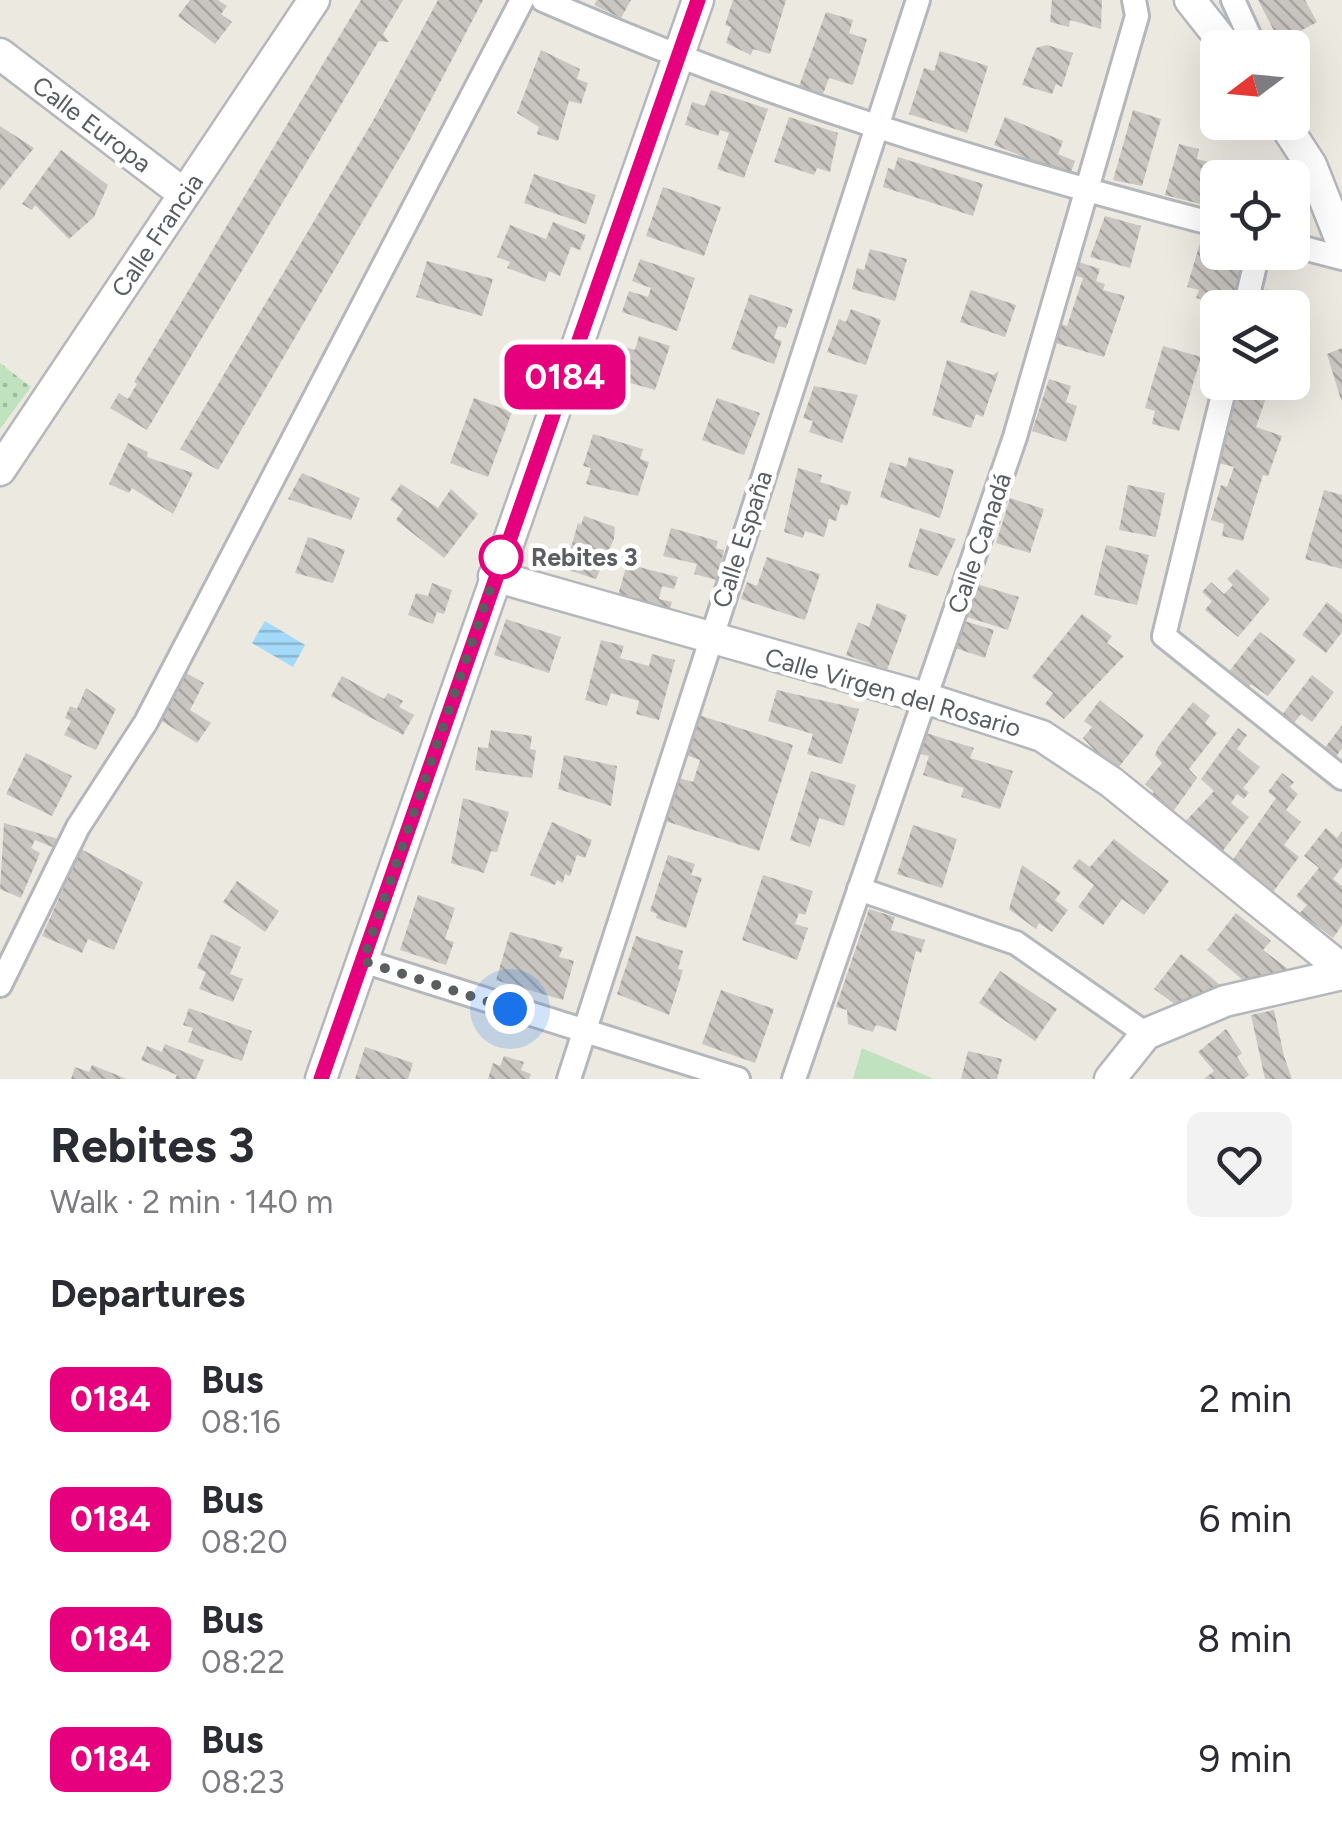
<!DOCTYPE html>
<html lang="en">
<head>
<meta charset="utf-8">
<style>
	:root { --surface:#fff; --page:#f2f2f3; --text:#2b2b33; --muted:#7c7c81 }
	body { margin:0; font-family:Figtree,sans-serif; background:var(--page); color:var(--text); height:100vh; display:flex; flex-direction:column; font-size:38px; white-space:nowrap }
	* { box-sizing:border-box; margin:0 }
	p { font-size:32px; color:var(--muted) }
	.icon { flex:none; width:55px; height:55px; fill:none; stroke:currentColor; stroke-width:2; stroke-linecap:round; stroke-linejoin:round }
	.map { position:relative; height:1079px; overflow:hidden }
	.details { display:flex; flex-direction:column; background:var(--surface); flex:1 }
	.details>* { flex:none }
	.badge { padding:0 20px; border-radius:15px; font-size:35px; line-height:65px }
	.needle { width:65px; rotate:254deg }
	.controls { position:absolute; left:1200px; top:30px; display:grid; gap:20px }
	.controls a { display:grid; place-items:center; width:110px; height:110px; border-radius:15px; background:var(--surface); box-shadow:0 10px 40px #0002; font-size:50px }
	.you { position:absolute; width:50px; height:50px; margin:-25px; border:8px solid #fff; border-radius:50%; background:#1a73e8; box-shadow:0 0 0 15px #1a73e833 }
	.map>.badge { position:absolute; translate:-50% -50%; box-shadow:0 0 0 5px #fff }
	h2 { padding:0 50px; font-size:38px; line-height:90px }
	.round { display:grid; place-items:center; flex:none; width:105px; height:105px; border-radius:15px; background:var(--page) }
	.head { display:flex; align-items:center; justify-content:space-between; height:170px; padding:0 50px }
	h1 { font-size:48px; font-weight:700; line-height:75px }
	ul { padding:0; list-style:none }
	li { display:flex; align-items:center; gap:30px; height:120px; padding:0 50px }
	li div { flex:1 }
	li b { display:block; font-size:38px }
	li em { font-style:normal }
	li .badge { min-width:110px; font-weight:700; text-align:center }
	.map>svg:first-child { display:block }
	.park { fill:url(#park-dots) }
	.garden { fill:#c1e2bf }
	.water { fill:url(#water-rules) }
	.building { fill:url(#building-back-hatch) }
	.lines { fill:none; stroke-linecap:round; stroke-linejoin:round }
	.minor-casing { stroke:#b4b7bb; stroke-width:28 }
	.tertiary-casing { stroke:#b4b7bb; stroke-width:35 }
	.minor { stroke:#fff; stroke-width:22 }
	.tertiary { stroke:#fff; stroke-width:30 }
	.line-casing { stroke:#fff; stroke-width:22 }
	.line { stroke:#e6007e; stroke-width:15 }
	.walk { stroke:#5a5e61; stroke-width:10; stroke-dasharray:0 18 }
	.stop-dot { fill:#fff; stroke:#e6007e; stroke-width:5 }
	.labels { text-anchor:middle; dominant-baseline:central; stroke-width:9; stroke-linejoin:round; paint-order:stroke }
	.street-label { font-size:25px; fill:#5a5e61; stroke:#fff }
	.stop-label { font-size:25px; font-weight:bold; fill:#5a5e61; stroke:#fff; text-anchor:start }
</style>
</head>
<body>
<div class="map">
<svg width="1342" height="1079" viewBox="0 0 1342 1079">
	<defs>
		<pattern id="park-dots" width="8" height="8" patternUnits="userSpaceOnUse" patternTransform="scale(2.5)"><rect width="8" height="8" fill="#c1e2bf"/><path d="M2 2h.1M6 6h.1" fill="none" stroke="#a0ba9f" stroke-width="1.8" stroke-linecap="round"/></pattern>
		<pattern id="water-rules" width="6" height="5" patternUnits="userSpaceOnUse" patternTransform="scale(2.5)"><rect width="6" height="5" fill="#a4daf9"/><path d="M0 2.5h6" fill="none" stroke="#89b4cd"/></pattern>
		<pattern id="building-back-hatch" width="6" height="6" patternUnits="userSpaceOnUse" patternTransform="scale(2.5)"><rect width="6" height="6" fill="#c9c5c0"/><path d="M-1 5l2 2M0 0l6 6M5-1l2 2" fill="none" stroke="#a6a39f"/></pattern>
	</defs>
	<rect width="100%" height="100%" fill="#ece9e1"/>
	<path class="park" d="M0 363 31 387 0 429Z"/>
	<path class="garden" d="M862 1048 934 1079H853Z"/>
	<path class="water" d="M265 621 305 645 293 667 252 643Z"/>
	<g class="building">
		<path d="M190 0H218L227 6 221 14 232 22 215 44 178 16Z"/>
		<path d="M361 0H403L383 34 389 42 379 41 147 430 110 408 119 393 128 399 137 384 134 382Z"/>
		<path d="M438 0H483L410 140 218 470 180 449 374 119Z"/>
		<path d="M597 0H631L621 18 594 5Z"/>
		<path d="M733 0H786L770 54 753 49 751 55 726 43 731 27 725 25Z"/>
		<path d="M1052 0H1102L1101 29 1070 20 1069 27 1050 22Z"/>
		<path d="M1258 0H1305L1317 22 1280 42Z"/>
		<path d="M826 12 853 20 849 33 867 39 853 85 829 78 823 94 799 86Z"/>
		<path d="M1047 45 1073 53 1062 87 1056 84 1052 94 1022 85 1036 48Z"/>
		<path d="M541 50 580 69 577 79 588 83 581 104 569 101 558 141 537 134 539 127 517 113Z"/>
		<path d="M940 51 988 66 967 133 909 114 924 68 934 71Z"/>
		<path d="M711 90 768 109 744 178 717 169 729 133 720 130 718 136 685 125 692 102 705 106Z"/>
		<path d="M1133 110 1161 119 1142 186 1113 180Z"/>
		<path d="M789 117 838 133 830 172 817 168 814 175 774 162Z"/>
		<path d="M1005 117 1063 141 1058 154 1075 161 1068 180 1048 172 1050 167 994 145Z"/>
		<path d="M0 126 34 148 0 190Z"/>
		<path d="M1179 144 1199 149 1197 159 1228 167 1225 178H1218L1212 207 1165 195Z"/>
		<path d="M61 150 108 185 94 217 69 239 35 205 32 210 22 204Z"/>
		<path d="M898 157 983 184 973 216 883 187 888 168 894 170Z"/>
		<path d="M534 174 596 195 586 224 524 203Z"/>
		<path d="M663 187 721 207 704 256 646 236Z"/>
		<path d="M1105 216 1141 226 1130 268 1090 257Z"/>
		<path d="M553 222 586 235 580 250 571 247 560 276 549 271 545 282 507 268 510 262 497 257 510 225 546 239Z"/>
		<path d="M1202 236 1218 240V252L1244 254 1232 307 1196 298 1199 290 1187 287Z"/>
		<path d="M870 249 907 259 895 301 852 289 857 268 864 270Z"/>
		<path d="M640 259 695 278 677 331 622 312 629 291 648 297 651 288 632 281Z"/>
		<path d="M427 261 493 279 482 316 416 297Z"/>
		<path d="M1079 262 1100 269 1096 281 1105 284 1103 290 1125 296 1104 357 1052 342 1058 323 1067 326 1083 278 1074 275Z"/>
		<path d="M1266 289 1291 296 1289 308H1262Z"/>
		<path d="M971 290 1016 305 1005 337 960 322Z"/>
		<path d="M750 294 793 309 786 328 778 326 774 338 782 341 774 364 731 349Z"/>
		<path d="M851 309 881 320 866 365 827 352 839 319 846 322Z"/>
		<path d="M639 336 670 346 655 390 613 378 622 346 635 350Z"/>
		<path d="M1163 346 1201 357 1179 431 1152 424 1155 411 1145 408Z"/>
		<path d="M1342 348V400H1341L1327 354Z"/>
		<path d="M947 360 993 375 999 371 983 417 976 414 971 428 932 415Z"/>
		<path d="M1049 379 1071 386 1066 402 1077 406 1066 442 1032 431Z"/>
		<path d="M814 386 858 395 842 443 809 432 813 421 803 418Z"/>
		<path d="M1235 389 1266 398 1256 427 1282 436 1268 476 1263 475 1243 541 1222 536 1224 524 1211 520 1221 485 1227 487 1234 467 1215 462Z"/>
		<path d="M474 398 512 412 488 477 450 463Z"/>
		<path d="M717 398 760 413 744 455 702 440Z"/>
		<path d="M593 434 643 449 640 459 649 462 638 496 586 484 591 468 583 466Z"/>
		<path d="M128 443 148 452 147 457 193 473 173 514 132 488 129 493 109 484Z"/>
		<path d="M909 457 954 470 940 518 880 497 890 462 906 467Z"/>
		<path d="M798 468 822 475 820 482 851 492 847 506 841 504 836 521 829 519 824 537 805 531 803 538 784 532Z"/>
		<path d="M302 473 360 498 351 520 288 499Z"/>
		<path d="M401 484 438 508 451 489 478 514 444 558 396 520 403 509 390 500Z"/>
		<path d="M1128 485 1165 493 1156 537 1119 530Z"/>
		<path d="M1324 490 1342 495V569L1305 559Z"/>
		<path d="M1010 498 1044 509 1030 553 996 543Z"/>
		<path d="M584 516 615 527 614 539 596 579 565 569 578 523 581 525Z"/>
		<path d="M671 528 718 541 716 548 724 550 717 580 694 574 697 564 663 556Z"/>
		<path d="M920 528 956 539 938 576 908 567Z"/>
		<path d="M308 537 345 550 333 583 295 573Z"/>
		<path d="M1106 545 1149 555 1137 605 1094 595Z"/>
		<path d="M767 557 820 574 805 620 741 599 747 582 757 586Z"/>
		<path d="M627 564 678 577 674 589 662 586 659 599 672 602 668 616 643 610 645 601 618 595Z"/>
		<path d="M1237 569 1270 599 1238 637 1205 610 1212 601 1202 592 1211 582 1224 594 1233 585 1227 579Z"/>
		<path d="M432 583 452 590 444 614 437 612 433 624 408 615 416 593 428 596Z"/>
		<path d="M977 584 1019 597 1008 630 967 617Z"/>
		<path d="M1327 602 1342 614V632L1326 653 1302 635Z"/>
		<path d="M877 603 907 615 887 670 846 655 858 622 869 627Z"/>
		<path d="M1082 614 1112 636 1107 643 1124 656 1064 719 1045 704 1053 693 1032 677Z"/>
		<path d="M506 619 561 637 549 673 494 655Z"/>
		<path d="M961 620 994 630 985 658 952 647Z"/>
		<path d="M1260 632 1296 660 1268 696 1251 684 1246 691 1227 674Z"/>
		<path d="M601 640 624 646 620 658 649 666 652 654 675 660 659 720 636 714 639 701 611 693 607 706 585 700Z"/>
		<path d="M186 673 204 683 190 710 211 723 197 743 160 720Z"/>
		<path d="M1312 675 1334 692 1312 722 1301 714 1293 724 1282 715Z"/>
		<path d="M342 676 384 699 388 693 403 701 399 707 414 715 403 735 331 696Z"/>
		<path d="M86 688 116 709 96 750 64 735 71 721 65 718 70 706 77 709Z"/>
		<path d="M777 690 859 709 842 764 807 754 813 734 768 721Z"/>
		<path d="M1100 700 1144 735 1115 772 1083 738 1092 727 1084 721Z"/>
		<path d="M1193 702 1210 716 1205 723 1217 733 1189 769 1197 778 1172 813 1150 796 1154 792 1145 784 1162 763 1155 755 1158 747Z"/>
		<path d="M695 714 793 745 759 851 662 820 675 777 693 782 700 760 683 754Z"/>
		<path d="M1342 725V748L1335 758 1324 749Z"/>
		<path d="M1238 728 1247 735 1237 749 1260 767 1243 788 1249 792 1244 799 1237 794 1231 803 1249 817 1221 853 1184 823 1214 791 1201 779Z"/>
		<path d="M491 730 532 736 530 749 536 750 532 778 475 770 478 747 488 748Z"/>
		<path d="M926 733 974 748 970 758 1013 771 1000 809 961 797 964 788 923 775 929 756 920 754Z"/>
		<path d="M26 753 72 776 52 816 6 794Z"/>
		<path d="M564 755 617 766 611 806 558 789Z"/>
		<path d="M811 771 856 785 844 826 819 818 810 847 790 840Z"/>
		<path d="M1282 773 1294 782 1290 787 1298 794 1286 810 1301 822 1284 845 1299 857 1273 892 1232 861 1276 798 1268 792Z"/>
		<path d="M463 798 509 812 497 852 491 851 484 873 451 863Z"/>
		<path d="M552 822 592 840 585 858 577 855 570 876 565 874 563 883 557 880 555 885 530 875Z"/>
		<path d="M4 823 58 839 55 848 35 840 31 848 40 853 21 898 0 889Z"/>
		<path d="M913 825 957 839 942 888 897 874Z"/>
		<path d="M1326 828 1337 838 1342 831V867L1333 879 1342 886V925L1333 938 1300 913 1307 905 1296 896 1319 868 1304 856Z"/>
		<path d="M1114 839 1169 881 1144 915 1122 899 1103 925 1078 907 1094 885 1072 868 1079 859 1090 867Z"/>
		<path d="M81 849 143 882 114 950 88 939 82 953 42 936Z"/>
		<path d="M668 855 695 864 691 875 702 878 686 928 656 918 657 914 650 911Z"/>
		<path d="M1022 865 1061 892 1055 900 1068 910 1052 932 1039 923 1036 929 1009 909Z"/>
		<path d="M763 875 813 891 805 915 799 913 795 924 808 928 797 960 742 940Z"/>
		<path d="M237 881 279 911 265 932 223 902Z"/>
		<path d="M418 895 455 908 445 939 454 942 446 965 400 950Z"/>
		<path d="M869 909 895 917 891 930 925 940 921 953 916 951 896 1031 876 1025 873 1032 848 1024 847 1010 836 1007Z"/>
		<path d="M1236 913 1271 941 1263 950 1293 973 1249 985 1207 950Z"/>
		<path d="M510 932 563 947 559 957 574 961 563 1000 522 988 519 997 506 993 508 984 496 980Z"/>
		<path d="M211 934 241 947 230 974 243 979 233 1002 199 989 206 972 197 968Z"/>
		<path d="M636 936 683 951 678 969 683 970 669 1015 617 994Z"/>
		<path d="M1181 954 1201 969 1226 990 1176 1005 1154 989Z"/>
		<path d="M1000 971 1057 1009 1035 1041 979 1003Z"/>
		<path d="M721 990 774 1009 755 1063 702 1044Z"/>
		<path d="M189 1008 252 1031 242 1061 188 1042 193 1028 183 1025Z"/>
		<path d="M1274 1010 1284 1056 1292 1079H1265L1251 1015Z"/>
		<path d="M1226 1029 1242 1053 1237 1057 1249 1075 1244 1079H1204L1214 1071 1198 1052Z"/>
		<path d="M165 1044 204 1060 196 1079H175L177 1075 141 1060 147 1046 162 1052Z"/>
		<path d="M365 1047 413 1063 408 1079H355Z"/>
		<path d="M968 1051 1002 1059 997 1079H961Z"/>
		<path d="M504 1056 524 1062 521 1070 531 1074 529 1079H488L493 1063 500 1066Z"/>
		<path d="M92 1065 127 1079H71L75 1067 89 1072Z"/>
	</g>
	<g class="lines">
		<defs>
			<g id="minor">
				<path d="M543 0C762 96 986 165 1218 225"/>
				<path d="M1233 0 1255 48"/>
				<path d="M1292 245 1342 258"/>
				<path d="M1245 308 1258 252"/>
				<path d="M1226 382 1164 636 1342 778"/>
				<path d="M859 889 1016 943 1146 1034"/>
				<path d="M363 961 738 1079"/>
				<path d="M0 985 78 827 146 722 522 0"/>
				<path d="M569 1079 918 0"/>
				<path d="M794 1079 1015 437 1137 16 1134 0"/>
			</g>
			<g id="tertiary">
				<path d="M1190 0 1228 48"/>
				<path d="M0 54 184 194"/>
				<path d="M1283 122 1311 165 1342 243"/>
				<path d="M0 470 314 0"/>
				<path d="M494 576 925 698 1042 736 1111 782 1342 969"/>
				<path d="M321 1079 698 0"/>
				<path d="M1110 1079 1146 1034 1225 1001 1342 974"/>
			</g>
		</defs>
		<use href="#minor" class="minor-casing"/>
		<use href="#tertiary" class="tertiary-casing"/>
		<use href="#minor" class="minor"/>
		<use href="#tertiary" class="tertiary"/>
	</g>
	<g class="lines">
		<defs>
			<path id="line" d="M321 1079 698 0"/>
		</defs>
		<use href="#line" class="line-casing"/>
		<use href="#line" class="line"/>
		<path class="walk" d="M501 557 507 540 363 961 510 1009"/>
	</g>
	<circle class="stop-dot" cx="501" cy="557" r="20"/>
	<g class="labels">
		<g class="street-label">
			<text transform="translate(92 124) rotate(37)">Calle Europa</text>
			<text transform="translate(157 235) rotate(-56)">Calle Francia</text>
			<text transform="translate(742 539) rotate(-72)">Calle España</text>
			<text transform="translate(979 543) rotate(-71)">Calle Canadá</text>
			<text transform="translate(893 692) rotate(16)">Calle Virgen del Rosario</text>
		</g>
		<g class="stop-label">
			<text x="531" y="557">Rebites 3</text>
		</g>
	</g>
</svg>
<div class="controls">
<a><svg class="needle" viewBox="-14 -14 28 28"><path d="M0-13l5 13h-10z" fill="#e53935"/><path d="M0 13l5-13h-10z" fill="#7c7c81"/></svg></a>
<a><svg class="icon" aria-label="locate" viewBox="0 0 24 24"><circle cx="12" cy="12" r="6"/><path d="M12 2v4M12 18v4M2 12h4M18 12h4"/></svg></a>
<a><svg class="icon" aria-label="layers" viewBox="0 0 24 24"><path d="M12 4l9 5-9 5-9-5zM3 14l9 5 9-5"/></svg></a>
</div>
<div class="you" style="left:510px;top:1009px"></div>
<b class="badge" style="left:565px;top:377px;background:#e6007e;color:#fff">0184</b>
</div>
<section class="details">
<div class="head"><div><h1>Rebites 3</h1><p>Walk · 2 min · 140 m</p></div><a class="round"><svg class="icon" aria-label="heart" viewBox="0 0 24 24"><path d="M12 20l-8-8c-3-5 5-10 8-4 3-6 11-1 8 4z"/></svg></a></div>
<h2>Departures</h2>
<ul>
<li><span class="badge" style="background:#e6007e;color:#fff">0184</span><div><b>Bus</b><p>08:16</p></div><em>2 min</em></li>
<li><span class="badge" style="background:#e6007e;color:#fff">0184</span><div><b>Bus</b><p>08:20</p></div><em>6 min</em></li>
<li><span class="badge" style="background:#e6007e;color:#fff">0184</span><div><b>Bus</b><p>08:22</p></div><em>8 min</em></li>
<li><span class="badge" style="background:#e6007e;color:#fff">0184</span><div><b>Bus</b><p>08:23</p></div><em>9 min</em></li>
</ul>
</section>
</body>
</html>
